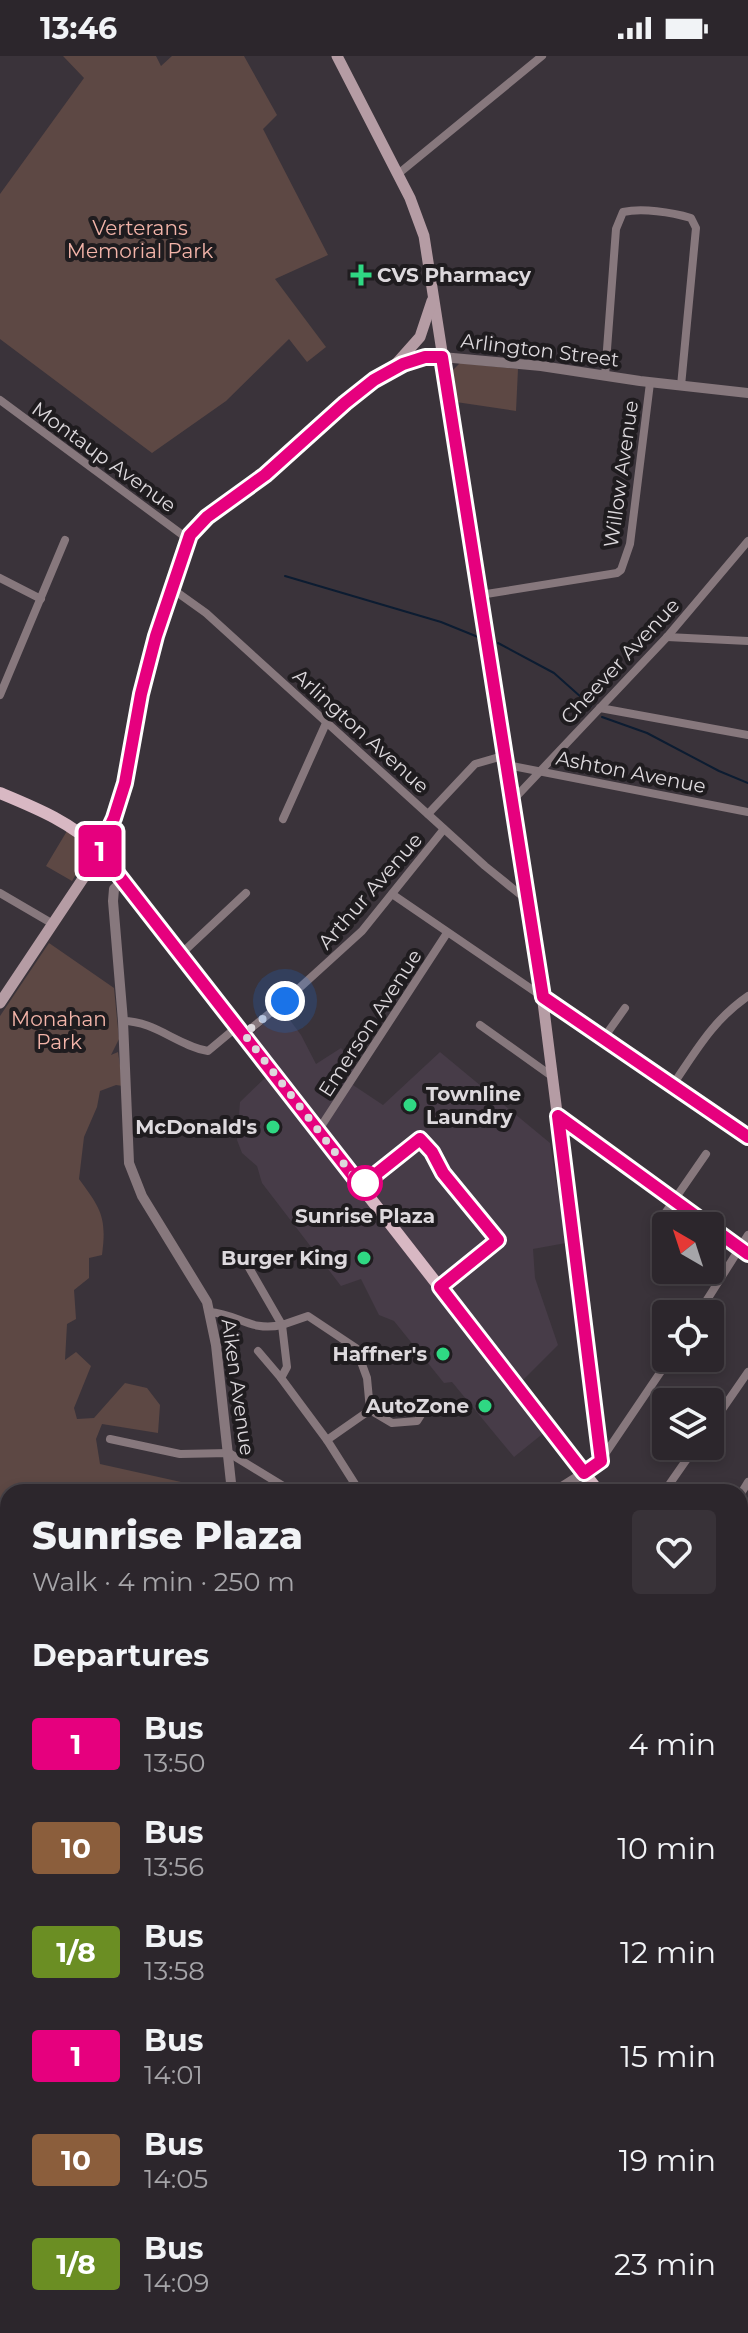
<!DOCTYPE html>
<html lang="en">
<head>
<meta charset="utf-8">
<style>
	:root { --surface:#2c262c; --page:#383238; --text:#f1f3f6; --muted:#a6a5a9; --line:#484348 }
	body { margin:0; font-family:Montserrat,sans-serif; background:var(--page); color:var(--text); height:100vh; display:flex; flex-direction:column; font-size:30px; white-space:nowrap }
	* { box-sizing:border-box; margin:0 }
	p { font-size:26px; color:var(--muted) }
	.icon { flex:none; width:44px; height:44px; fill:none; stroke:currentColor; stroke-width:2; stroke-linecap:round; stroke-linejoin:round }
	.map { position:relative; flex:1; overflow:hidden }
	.sheet { position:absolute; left:0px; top:1428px; width:748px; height:850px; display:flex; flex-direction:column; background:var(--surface); border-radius:24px 24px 0 0; box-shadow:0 4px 12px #0003,0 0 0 2px var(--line) }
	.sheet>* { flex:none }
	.badge { padding:0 16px; border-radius:6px; font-size:28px; line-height:52px }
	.needle { width:52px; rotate:321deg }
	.fabs { position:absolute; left:652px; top:1156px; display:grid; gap:16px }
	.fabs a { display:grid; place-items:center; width:72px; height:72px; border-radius:8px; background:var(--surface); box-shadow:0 4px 12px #0003,0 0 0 2px var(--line); font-size:40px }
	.you { position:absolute; width:40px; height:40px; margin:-20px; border:6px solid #fff; border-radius:50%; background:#1a73e8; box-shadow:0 0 0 12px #1a73e833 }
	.map>.badge { position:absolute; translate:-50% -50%; box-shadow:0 0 0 4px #fff }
	h2 { padding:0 32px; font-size:30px; line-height:72px }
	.round { display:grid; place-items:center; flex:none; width:84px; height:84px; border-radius:8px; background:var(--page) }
	.summary { display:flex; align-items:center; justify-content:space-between; height:136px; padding:0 32px }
	h1 { font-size:38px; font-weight:800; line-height:60px }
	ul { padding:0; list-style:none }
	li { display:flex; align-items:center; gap:24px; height:104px; padding:0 32px }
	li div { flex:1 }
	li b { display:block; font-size:30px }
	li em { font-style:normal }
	li .badge { min-width:88px; font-weight:700; text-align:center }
	.status { display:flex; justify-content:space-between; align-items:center; height:56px; padding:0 40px; background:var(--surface); direction:ltr }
	.status svg { height:22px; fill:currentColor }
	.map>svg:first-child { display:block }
	.built { fill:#473c48 }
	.green { fill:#5d4844 }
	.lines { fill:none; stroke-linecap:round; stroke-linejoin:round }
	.stream { stroke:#0c1c31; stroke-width:2 }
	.minor { stroke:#87787d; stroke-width:8 }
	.tertiary { stroke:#87787d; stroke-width:10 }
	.secondary { stroke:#b59ca4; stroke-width:11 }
	.primary { stroke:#d8b8c3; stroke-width:12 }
	.line-casing { stroke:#fff; stroke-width:18 }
	.line { stroke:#e6007e; stroke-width:12 }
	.walk { stroke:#ddd9dd; stroke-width:8; stroke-dasharray:0 14.4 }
	.poi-dot { fill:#2fd883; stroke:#1f1c1f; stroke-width:3 }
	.stop-dot { fill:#fff; stroke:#e6007e; stroke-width:4 }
	.labels { text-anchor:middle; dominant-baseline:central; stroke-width:8; stroke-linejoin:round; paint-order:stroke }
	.park-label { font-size:20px; fill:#f3b4a9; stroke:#1f1c1f }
	.poi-label { font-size:20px; font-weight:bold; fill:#ddd9dd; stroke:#1f1c1f; text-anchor:end }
	.street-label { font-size:20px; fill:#ddd9dd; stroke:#1f1c1f }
	.stop-label { font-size:20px; font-weight:bold; fill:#ddd9dd; stroke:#1f1c1f }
</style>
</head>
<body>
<div class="status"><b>13:46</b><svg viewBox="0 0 49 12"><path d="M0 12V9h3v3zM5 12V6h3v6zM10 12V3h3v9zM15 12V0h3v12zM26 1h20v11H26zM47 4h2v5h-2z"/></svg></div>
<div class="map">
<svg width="748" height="2277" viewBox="0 0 748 2277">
	<rect width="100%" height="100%" fill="#3a333a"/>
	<g class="built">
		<path d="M281 952 301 979 316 1008 341 992 357 1009 353 1029 383 1049 440 996 550 1087 566 1187 533 1193 535 1222 558 1289 523 1324 556 1367 514 1401 452 1326 444 1327 394 1265 379 1259 361 1223 341 1230 262 1127 257 1110 242 1097 237 1084 240 1046 267 1020 242 987Z"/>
		<path d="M748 1502V1613L740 1603V1508Z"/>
	</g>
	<g class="green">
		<path d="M63 0H156L161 10 172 0H244L277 59 263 73 328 199 275 223 326 291 307 306 289 283 226 345 152 397 0 283V138L84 22Z"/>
		<path d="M460 307 518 313 516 355 456 346 451 316Z"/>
		<path d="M67 775C91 795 87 801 72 825L46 810Z"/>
		<path d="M49 887 114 932 119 983 111 999 118 996 123 1030 116 1029 100 1035 97 1051 84 1081 79 1123C101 1153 107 1161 102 1199L89 1202V1222L74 1234 76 1263 67 1268 65 1304 76 1296 91 1310 74 1352 77 1363 94 1362 125 1327 147 1332 160 1349 158 1377 102 1368 96 1383 100 1408 190 1428 189 1436H8V1625L0 1623V960Z"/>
		<path d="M740 1630 748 1640V1830L740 1844Z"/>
	</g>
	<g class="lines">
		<g class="stream">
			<path d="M285 520 441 566 478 581"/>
			<path d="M498 587 554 617 591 650"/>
			<path d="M602 661 647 677 719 715 748 727"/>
		</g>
		<g class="minor">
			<path d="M398 118 542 0"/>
			<path d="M605 320 616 173 623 156C642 152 671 156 691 162L696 172 681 330"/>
			<path d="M0 344 188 483"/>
			<path d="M0 522 41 543"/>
			<path d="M171 532 206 557 485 810 527 844"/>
			<path d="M480 539 617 517 621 514 630 488 650 327"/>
			<path d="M667 581 748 585"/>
			<path d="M0 639 65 484"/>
			<path d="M600 652 748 679"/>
			<path d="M507 709 748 756"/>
			<path d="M513 744 667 581 748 485"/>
			<path d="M428 758 475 708 506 699"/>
			<path d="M283 763 327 665"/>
			<path d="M0 837 53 868"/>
			<path d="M392 838 748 1081"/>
			<path d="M182 897 246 837"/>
			<path d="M123 965C155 965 178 990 208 995L238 970"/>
			<path d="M480 969 553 1021"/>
			<path d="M244 978 285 945 362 875 444 773"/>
			<path d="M603 983 625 952"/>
			<path d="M672 1030C696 995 713 964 748 940"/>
			<path d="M318 1075 447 877"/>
			<path d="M659 1166 706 1098"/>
			<path d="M248 1210 282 1269 308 1260 356 1292 367 1322 370 1354 327 1384 360 1436"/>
			<path d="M209 1256C239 1258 250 1276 282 1269L287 1311 281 1322 327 1384"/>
			<path d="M698 1258 748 1179"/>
			<path d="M258 1295 281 1322"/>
			<path d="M370 1354 392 1367 417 1365 426 1351"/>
			<path d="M710 1371 748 1316"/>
			<path d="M110 1383 180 1398 229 1397 293 1436"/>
			<path d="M601 1404 670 1302"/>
			<path d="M664 1436 696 1390"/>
			<path d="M740 1439 748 1426"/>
			<path d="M0 1845 8 1849"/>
			<path d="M740 1862 748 1848"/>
			<path d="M0 1935 8 1938"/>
			<path d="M0 2007 8 1953"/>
			<path d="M0 2056 8 2059"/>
			<path d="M740 2257 748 2258"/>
			<path d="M246 2270 249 2277"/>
			<path d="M2 2277 4 2262"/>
			<path d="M48 2277 49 2270"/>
			<path d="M349 2277 351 2270"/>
			<path d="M448 2277 450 2270"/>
			<path d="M511 2277 513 2270"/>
			<path d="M577 2277 579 2270"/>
			<path d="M712 2277 713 2270"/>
		</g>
		<g class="tertiary">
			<path d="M442 301 541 310 640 325 748 337"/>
			<path d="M124 824 114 833 113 845 123 965 129 1107 142 1140 207 1246 216 1289 232 1436"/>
			<path d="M558 1060 748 1198"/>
			<path d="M554 1436 584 1417"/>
			<path d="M0 1737 8 1744"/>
			<path d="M740 1993 748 1994"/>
			<path d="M331 2270 333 2277"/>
			<path d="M118 2277 119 2270"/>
		</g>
		<g class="secondary">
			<path d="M337 0 410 142 424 180 543 946 601 1405 584 1417"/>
			<path d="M396 308 420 281 432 245"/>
			<path d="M0 947 86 818 114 762 125 727 141 638 156 580 190 479 207 461 265 419 374 324 403 308 425 301H442"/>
			<path d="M0 2261 8 2262"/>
			<path d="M58 2270 105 2277"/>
		</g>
		<g class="primary">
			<path d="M0 737C36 752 71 766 99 794L599 1436"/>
			<path d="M740 1617 748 1627"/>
		</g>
	</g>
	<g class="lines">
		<defs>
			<path id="line" d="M748 1081 543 941 442 301H425L403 308 374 324 345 347 265 419 207 461 190 479 156 580 141 638 125 727 114 762 99 794 361 1130 420 1083 432 1096 443 1117 498 1184 440 1231 584 1417 601 1405 558 1060 748 1198"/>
		</defs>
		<use href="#line" class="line-casing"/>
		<use href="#line" class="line"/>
		<path class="walk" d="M285 945 244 978 361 1130 365 1127"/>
	</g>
	<g class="poi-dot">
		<path d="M357 207h8v8h8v8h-8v8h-8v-8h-8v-8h8z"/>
		<circle cx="410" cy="1049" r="8"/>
		<circle cx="273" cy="1071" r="8"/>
		<circle cx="364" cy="1202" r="8"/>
		<circle cx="443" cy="1298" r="8"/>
		<circle cx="485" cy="1350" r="8"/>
	</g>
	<circle class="stop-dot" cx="365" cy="1127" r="16"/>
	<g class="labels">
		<g class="park-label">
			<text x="140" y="172">Verterans<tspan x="140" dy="23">Memorial Park</tspan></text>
			<text x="59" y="963">Monahan<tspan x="59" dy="23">Park</tspan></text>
		</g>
		<g class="poi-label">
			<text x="377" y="219" text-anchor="start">CVS Pharmacy</text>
			<text x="426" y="1038" text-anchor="start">Townline<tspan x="426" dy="23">Laundry</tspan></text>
			<text x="257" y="1071">McDonald's</text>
			<text x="348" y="1202">Burger King</text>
			<text x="427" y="1298">Haffner's</text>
			<text x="469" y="1350">AutoZone</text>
		</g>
		<g class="street-label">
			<text transform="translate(540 294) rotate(7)">Arlington Street</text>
			<text transform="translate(104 401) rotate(36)">Montaup Avenue</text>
			<text transform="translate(621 418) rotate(-82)">Willow Avenue</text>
			<text transform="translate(620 605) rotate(-47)">Cheever Avenue</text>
			<text transform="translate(361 675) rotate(42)">Arlington Avenue</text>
			<text transform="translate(631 716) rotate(11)">Ashton Avenue</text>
			<text transform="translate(370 835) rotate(-49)">Arthur Avenue</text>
			<text transform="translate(370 967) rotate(-57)">Emerson Avenue</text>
			<text transform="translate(238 1331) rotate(82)">Aiken Avenue</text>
		</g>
		<g class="stop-label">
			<text x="365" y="1160">Sunrise Plaza</text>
		</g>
	</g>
</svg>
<div class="fabs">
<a><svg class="needle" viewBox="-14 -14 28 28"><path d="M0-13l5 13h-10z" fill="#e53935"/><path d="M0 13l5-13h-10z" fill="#a6a5a9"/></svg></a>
<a><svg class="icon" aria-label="locate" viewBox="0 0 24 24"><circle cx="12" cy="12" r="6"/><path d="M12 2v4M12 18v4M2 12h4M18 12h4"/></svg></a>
<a><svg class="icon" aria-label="layers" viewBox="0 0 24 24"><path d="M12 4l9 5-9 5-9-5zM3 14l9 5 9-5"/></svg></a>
</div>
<div class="you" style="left:285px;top:945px"></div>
<b class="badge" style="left:100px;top:795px;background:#e6007e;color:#fff">1</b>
<section class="sheet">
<div class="summary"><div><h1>Sunrise Plaza</h1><p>Walk · 4 min · 250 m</p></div><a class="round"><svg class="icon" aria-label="heart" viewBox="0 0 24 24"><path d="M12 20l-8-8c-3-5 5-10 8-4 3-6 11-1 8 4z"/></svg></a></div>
<h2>Departures</h2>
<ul>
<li><span class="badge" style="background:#e6007e;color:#fff">1</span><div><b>Bus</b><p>13:50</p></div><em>4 min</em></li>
<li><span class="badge" style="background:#8b5e3c;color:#fff">10</span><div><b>Bus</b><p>13:56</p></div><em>10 min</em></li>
<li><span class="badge" style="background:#6b8e23;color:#fff">1/8</span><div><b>Bus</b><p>13:58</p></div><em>12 min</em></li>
<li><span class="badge" style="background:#e6007e;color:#fff">1</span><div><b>Bus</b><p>14:01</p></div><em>15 min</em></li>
<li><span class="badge" style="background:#8b5e3c;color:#fff">10</span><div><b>Bus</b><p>14:05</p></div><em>19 min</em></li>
<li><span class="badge" style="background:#6b8e23;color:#fff">1/8</span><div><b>Bus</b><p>14:09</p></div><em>23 min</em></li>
</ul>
</section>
</div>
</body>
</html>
